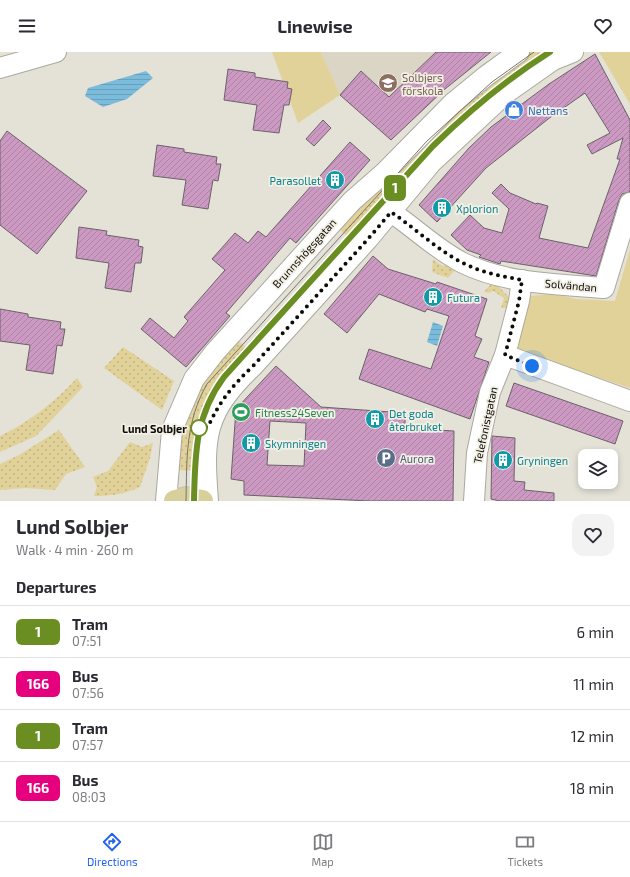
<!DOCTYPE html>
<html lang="en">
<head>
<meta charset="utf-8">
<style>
	:root { --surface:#fff; --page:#f2f2f3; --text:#2b2b33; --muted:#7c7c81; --line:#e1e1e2; --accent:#2563eb }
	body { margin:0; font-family:"Exo 2",sans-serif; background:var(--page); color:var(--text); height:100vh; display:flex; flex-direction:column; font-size:15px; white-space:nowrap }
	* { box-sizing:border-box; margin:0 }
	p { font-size:13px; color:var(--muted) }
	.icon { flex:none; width:22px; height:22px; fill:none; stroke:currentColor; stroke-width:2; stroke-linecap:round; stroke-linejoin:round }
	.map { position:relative; height:449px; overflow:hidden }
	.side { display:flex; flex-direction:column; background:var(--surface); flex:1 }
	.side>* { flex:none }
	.badge { padding:0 8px; border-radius:6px; font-size:14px; line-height:26px }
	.buttons { position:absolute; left:578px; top:397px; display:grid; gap:8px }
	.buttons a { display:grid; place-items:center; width:40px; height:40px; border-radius:8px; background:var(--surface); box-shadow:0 2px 6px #0003; font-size:20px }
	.you { position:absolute; width:20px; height:20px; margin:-10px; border:3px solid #fff; border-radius:50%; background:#1a73e8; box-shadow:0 0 0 6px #1a73e833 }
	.map>.badge { position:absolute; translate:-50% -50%; box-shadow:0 0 0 2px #fff }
	h2 { padding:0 16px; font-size:15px; line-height:36px }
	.round { display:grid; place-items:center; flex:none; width:42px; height:42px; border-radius:12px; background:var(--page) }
	.head { display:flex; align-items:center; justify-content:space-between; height:68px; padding:0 16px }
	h1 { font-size:19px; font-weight:700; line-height:30px }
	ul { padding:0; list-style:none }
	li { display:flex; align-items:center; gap:12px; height:52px; padding:0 16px; border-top:1px solid var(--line) }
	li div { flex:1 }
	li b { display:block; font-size:15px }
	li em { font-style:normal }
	li .badge { min-width:44px; font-weight:700; text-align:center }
	header { display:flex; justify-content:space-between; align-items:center; height:52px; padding:0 16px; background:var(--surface); font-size:18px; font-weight:700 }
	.tabs { display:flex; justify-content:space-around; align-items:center; height:56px; border-top:1px solid var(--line); background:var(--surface); font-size:11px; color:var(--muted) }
	.tabs a { display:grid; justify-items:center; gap:2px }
	.tabs .on { color:var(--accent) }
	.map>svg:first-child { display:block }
	.built { fill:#dad5c4 }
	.grass { fill:url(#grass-dots) }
	.park { fill:#e1d299 }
	.water { fill:url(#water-rules) }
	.building { fill:url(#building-hatch); stroke:#6b6269; fill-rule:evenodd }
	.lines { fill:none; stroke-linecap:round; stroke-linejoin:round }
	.minor-casing { stroke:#aba99f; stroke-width:22 }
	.major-casing { stroke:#c0c0bf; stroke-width:24 }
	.minor { stroke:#fff; stroke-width:20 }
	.major { stroke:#d8d09b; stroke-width:22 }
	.tram { stroke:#76756e; stroke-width:1 }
	.line-casing { stroke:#fff; stroke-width:9 }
	.line { stroke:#6b8e23; stroke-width:6 }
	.walk { stroke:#0c0c08; stroke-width:4; stroke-dasharray:0 7.2 }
	.stop-dot { fill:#fff; stroke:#6b8e23; stroke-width:2 }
	.labels { text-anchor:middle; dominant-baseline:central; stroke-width:3.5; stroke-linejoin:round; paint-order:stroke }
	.education-label { font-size:11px; fill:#785e54; stroke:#f2efe4; text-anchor:start }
	.shop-label { font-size:11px; fill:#366cbe; stroke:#f2efe4; text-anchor:start }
	.culture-label { font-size:11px; fill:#0d838f; stroke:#f2efe4; text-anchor:start }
	.street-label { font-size:11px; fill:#0c0c08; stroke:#f2efe4 }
	.leisure-label { font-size:11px; fill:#27864d; stroke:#f2efe4; text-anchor:start }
	.stop-label { font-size:11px; font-weight:bold; fill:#0c0c08; stroke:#f2efe4; text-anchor:end }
	.service-label { font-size:11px; fill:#4e5e75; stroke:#f2efe4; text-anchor:start }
</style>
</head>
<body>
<header><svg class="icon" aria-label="menu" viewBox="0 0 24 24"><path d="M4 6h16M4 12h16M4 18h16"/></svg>Linewise<svg class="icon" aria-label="heart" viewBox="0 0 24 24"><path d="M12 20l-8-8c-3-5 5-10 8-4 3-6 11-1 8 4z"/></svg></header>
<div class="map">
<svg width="630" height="449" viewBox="0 0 630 449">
	<defs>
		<pattern id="grass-dots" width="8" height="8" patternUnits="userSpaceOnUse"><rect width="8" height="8" fill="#e1d299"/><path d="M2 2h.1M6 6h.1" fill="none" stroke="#c0b382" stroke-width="1.8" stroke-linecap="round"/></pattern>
		<pattern id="water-rules" width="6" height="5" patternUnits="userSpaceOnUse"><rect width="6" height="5" fill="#7bbbdb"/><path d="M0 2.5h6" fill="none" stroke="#69a0ba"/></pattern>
		<pattern id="building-hatch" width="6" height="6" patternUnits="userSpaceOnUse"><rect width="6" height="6" fill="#cb99c2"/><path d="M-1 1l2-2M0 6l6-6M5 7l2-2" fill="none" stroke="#ad83a5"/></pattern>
	</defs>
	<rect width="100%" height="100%" fill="#e4e2d7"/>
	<path class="built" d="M321 0H436L389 45 361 19 340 43Z"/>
	<g class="grass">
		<path d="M528 0H559L358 193 335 174 425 86Z"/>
		<path d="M433 207C439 212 443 216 452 214L456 217 448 226 432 220Z"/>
		<path d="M491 232 498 234 510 246 507 256H501L504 246 493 239 489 241 484 240Z"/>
		<path d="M234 285 257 305 229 334 205 419 176 418 181 376 196 337Z"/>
		<path d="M123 295 174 329 162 358 104 316Z"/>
		<path d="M77 326 83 335 36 384 0 400V384C29 370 55 350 77 326Z"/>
		<path d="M59 378 85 415 66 422 55 438 25 436 0 438V412L19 403Z"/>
		<path d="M130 390 142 395 153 391 150 406 140 435C125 442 111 444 94 444L97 435 93 425 108 419Z"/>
	</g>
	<g class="park">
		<path d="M272 0H321L340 43 298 71Z"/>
		<path d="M599 0H630V52Z"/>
		<path d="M630 197V336L516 298 530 244 554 242 577 247 615 249Z"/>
	</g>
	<g class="water">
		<path d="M146 19 153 26 127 47 103 55 85 44 88 36Z"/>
		<path d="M433 270 443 274 437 294 427 290Z"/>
	</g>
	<g class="building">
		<path d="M436 0H491L445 37 391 88 340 43 361 19 389 45Z"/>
		<path d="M595 2 630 68V140L622 142 619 148 596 224 501 209 500 212 479 205 481 203 467 198 451 183 470 163 484 176 502 181 509 157 492 141 501 132 510 141 536 152 537 151 548 154 539 186 588 196 620 107H617L623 86 592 102 587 93 610 81 585 41 552 64 486 116 437 170 419 153 469 96 491 75 549 32Z"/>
		<path d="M228 17 255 21V25L288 30 287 36 292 37 289 53H284L279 81 253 78 257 53 224 48Z"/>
		<path d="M323 68 331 76 314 94 306 87Z"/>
		<path d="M7 79 87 139 37 202 0 173V89Z"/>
		<path d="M350 90 370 108 296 191 290 186 226 261 230 264 186 315 141 277 150 266 174 286 188 269 184 265 225 218 212 207 235 181 248 191 258 179 266 185Z"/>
		<path d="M157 93 184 97V100L217 105 216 112H221L218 129 213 128 208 157 182 153 186 128 153 124Z"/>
		<path d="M79 175 107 179 106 183 139 188 138 194 143 195 141 211H135L131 240 105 236 109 211 76 206Z"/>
		<path d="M373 204 388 217 436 232 437 230 487 247 475 284 482 287 474 305 489 310 470 367 359 327 369 297 431 317 449 264 427 257 425 260 379 242 347 281 324 262Z"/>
		<path d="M0 257 28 262V265L61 270 60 277H65L62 294 57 293 53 322 26 318 30 293 0 289Z"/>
		<path d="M276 314 321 355 405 361V376L454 379 453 449H370L244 443V429L231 427 236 357ZM270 369 306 371 304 414 267 413Z"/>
		<path d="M514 331 623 369 615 392 506 354Z"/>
		<path d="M492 384 515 386 514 429 525 430 524 438 554 441V449H500L491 447Z"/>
	</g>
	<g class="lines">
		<defs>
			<g id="minor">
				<path d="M0 16 56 0"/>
				<path d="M391 160C415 176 437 198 463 211 506 232 557 232 604 236L630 151"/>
				<path d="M505 303 630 349"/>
				<path d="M166 449 172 378 194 327 215 300 352 149 385 120 453 51 486 24 519 0"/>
				<path d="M208 449C203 384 204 361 253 314L368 187 431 111 506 41 553 8 573 0"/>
				<path d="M474 449 477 401 490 340 505 303 519 249 522 228"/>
			</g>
			<path id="major" d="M175 449 186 446 202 449"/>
		</defs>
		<use href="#minor" class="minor-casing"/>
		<use href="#major" class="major-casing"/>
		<use href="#minor" class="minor"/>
		<use href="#major" class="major"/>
		<g class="tram">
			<path d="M186 449C187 406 185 371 207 332L427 89 492 30 534 0"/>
			<path d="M194 449C195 402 195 364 224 325L433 94C469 59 507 27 550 0"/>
		</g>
	</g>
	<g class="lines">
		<defs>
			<path id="line" d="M194 449C195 402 195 364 224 325L433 94C469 59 507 27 550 0"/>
		</defs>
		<use href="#line" class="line-casing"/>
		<use href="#line" class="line"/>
		<path class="walk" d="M199 376 208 375C219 350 233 333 253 314L368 187 391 160C415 176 437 198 463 211 482 221 502 224 522 228L519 249 505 303 532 314"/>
	</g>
	<defs>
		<symbol id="school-disc" viewBox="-11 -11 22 22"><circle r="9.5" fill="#8d6e63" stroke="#f2efe4"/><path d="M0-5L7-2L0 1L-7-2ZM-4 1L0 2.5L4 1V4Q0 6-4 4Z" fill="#fff"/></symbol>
		<symbol id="shop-disc" viewBox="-11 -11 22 22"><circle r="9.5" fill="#3f7fe0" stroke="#f2efe4"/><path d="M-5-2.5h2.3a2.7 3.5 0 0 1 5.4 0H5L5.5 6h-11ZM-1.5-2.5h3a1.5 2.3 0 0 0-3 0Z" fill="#fff"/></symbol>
		<symbol id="building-disc" viewBox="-11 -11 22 22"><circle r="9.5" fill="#0f9aa8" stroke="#f2efe4"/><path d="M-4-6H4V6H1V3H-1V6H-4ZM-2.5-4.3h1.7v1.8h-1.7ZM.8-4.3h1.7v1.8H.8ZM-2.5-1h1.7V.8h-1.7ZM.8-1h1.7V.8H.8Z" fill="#fff"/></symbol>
		<symbol id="stadium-disc" viewBox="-11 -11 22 22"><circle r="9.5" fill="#2e9e5b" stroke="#f2efe4"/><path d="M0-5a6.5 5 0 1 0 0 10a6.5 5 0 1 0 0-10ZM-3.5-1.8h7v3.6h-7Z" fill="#fff"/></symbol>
		<symbol id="parking-disc" viewBox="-11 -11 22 22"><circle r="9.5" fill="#5c6f8a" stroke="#f2efe4"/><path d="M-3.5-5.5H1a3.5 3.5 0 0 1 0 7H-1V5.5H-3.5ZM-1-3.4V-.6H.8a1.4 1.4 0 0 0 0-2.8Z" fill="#fff"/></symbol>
	</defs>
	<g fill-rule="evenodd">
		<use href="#school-disc" x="377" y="20" width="22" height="22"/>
		<use href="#shop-disc" x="503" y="47" width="22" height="22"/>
		<use href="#building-disc" x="324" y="117" width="22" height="22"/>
		<use href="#building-disc" x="431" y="145" width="22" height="22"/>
		<use href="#building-disc" x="422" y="234" width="22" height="22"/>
		<use href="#stadium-disc" x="230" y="349" width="22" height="22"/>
		<use href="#building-disc" x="364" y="356" width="22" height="22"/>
		<use href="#building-disc" x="240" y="380" width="22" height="22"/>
		<use href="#parking-disc" x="375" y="395" width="22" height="22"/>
		<use href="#building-disc" x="492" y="397" width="22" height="22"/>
	</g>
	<circle class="stop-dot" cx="199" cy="376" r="8"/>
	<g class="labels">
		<g class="education-label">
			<text x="402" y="25">Solbjers<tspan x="402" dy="13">förskola</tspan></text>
		</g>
		<g class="shop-label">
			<text x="528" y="58">Nettans</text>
		</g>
		<g class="culture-label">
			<text x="321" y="128" text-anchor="end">Parasollet</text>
			<text x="456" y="156">Xplorion</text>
			<text x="447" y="245">Futura</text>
			<text x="389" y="361">Det goda<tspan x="389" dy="13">återbruket</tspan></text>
			<text x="265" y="391">Skymningen</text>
			<text x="517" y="408">Gryningen</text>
		</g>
		<g class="street-label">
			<text transform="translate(304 201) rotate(-48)">Brunnshögsgatan</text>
			<text transform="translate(571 233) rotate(5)">Solvändan</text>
			<text transform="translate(485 373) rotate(-78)">Telefonistgatan</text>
		</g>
		<g class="leisure-label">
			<text x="255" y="360">Fitness24Seven</text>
		</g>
		<g class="stop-label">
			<text x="187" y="376">Lund Solbjer</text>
		</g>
		<g class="service-label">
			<text x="400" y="406">Aurora</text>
		</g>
	</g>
</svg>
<div class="buttons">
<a><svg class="icon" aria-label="layers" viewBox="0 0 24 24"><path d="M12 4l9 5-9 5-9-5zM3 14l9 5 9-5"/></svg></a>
</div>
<div class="you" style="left:532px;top:314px"></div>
<b class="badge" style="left:395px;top:136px;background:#6b8e23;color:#fff">1</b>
</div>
<section class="side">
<div class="head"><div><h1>Lund Solbjer</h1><p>Walk · 4 min · 260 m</p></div><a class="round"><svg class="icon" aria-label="heart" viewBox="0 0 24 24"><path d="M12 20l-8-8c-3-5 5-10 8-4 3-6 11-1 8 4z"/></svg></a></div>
<h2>Departures</h2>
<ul>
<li><span class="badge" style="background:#6b8e23;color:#fff">1</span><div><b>Tram</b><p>07:51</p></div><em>6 min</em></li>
<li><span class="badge" style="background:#e6007e;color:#fff">166</span><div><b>Bus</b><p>07:56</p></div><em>11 min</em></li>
<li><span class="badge" style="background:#6b8e23;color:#fff">1</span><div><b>Tram</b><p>07:57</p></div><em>12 min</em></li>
<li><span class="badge" style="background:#e6007e;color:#fff">166</span><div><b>Bus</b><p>08:03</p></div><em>18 min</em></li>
</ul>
</section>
<nav class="tabs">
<a class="on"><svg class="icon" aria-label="directions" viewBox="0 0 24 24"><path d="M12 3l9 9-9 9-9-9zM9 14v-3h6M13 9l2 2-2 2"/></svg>Directions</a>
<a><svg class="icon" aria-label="map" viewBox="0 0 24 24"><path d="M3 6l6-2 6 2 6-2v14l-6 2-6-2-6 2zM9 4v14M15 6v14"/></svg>Map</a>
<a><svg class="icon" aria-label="tickets" viewBox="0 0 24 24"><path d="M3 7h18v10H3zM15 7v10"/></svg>Tickets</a>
</nav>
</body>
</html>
